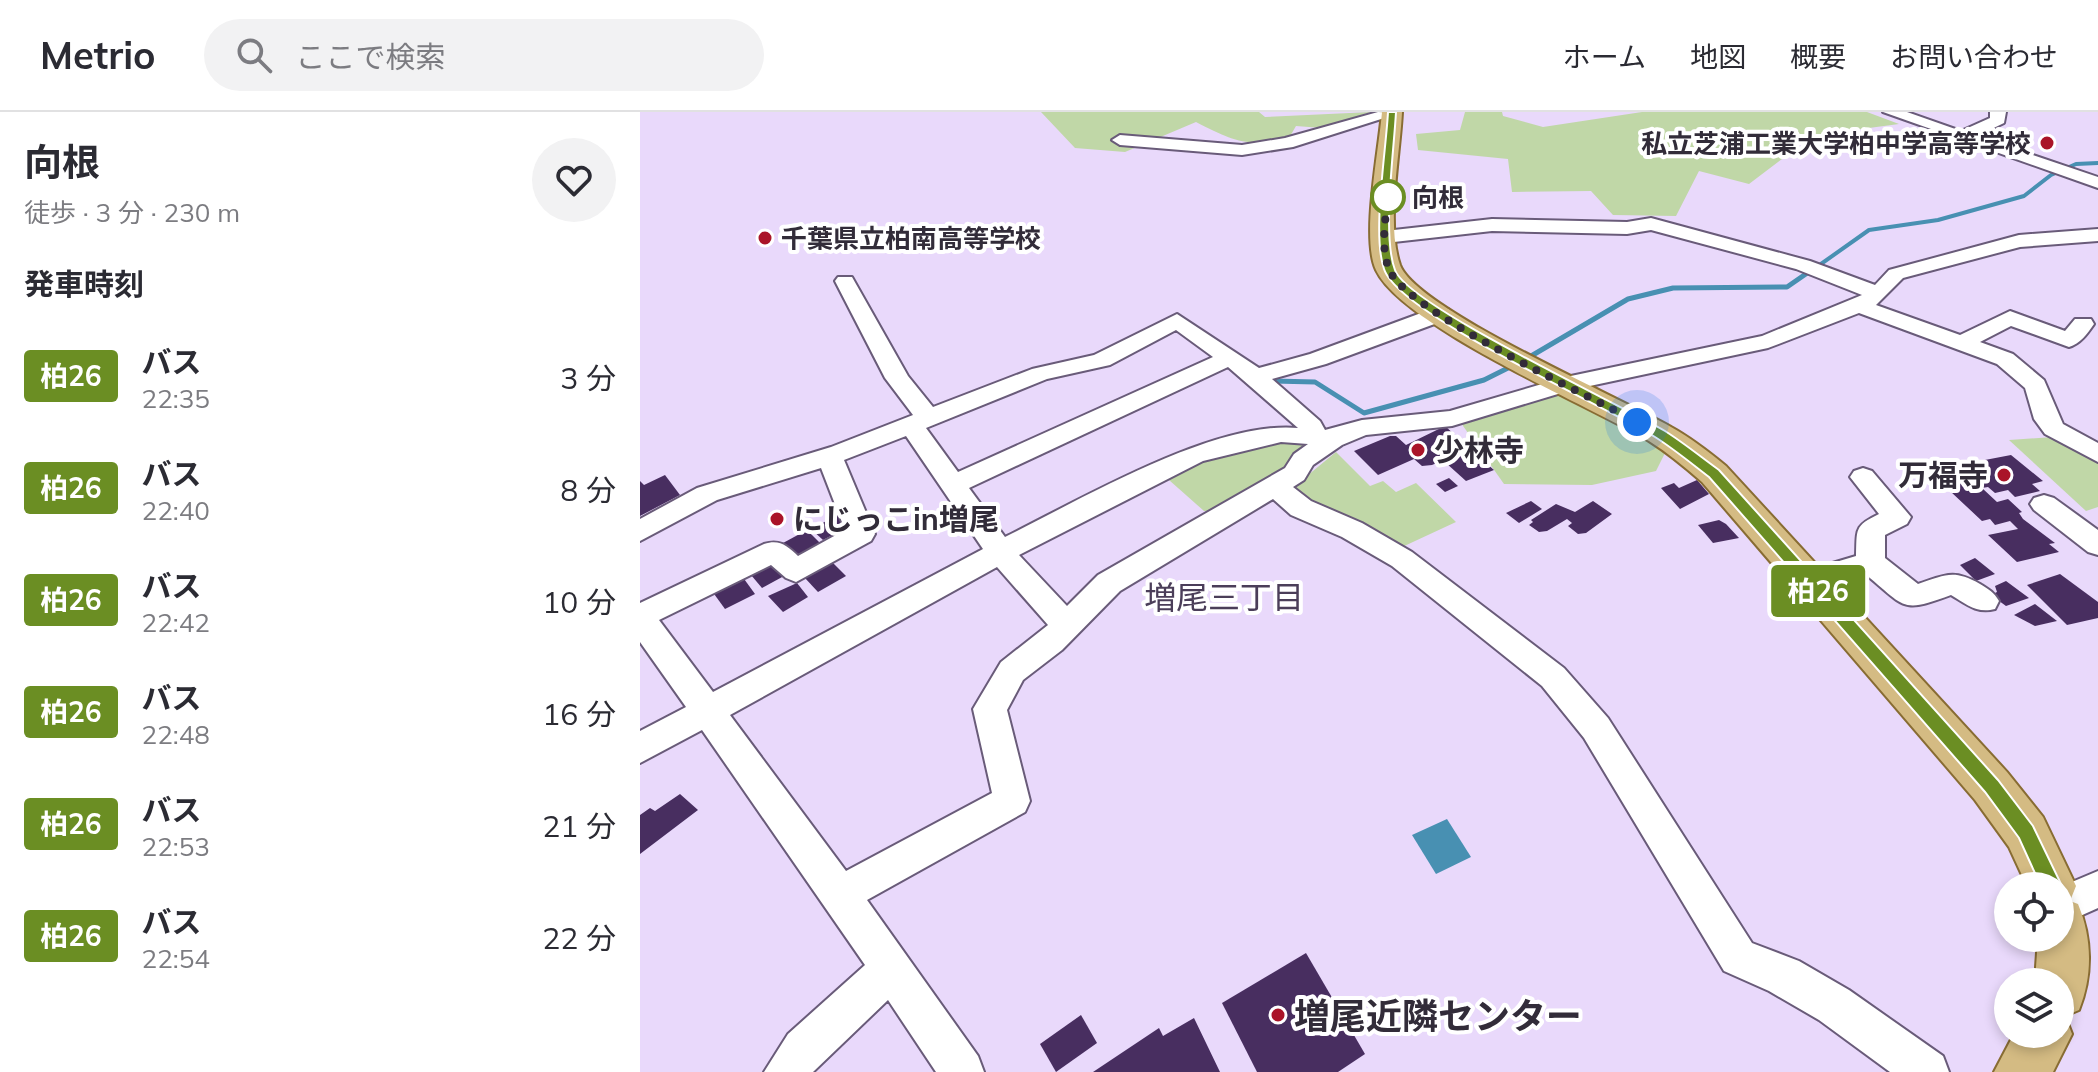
<!DOCTYPE html>
<html lang="ja">
<head>
<meta charset="utf-8">
<style>
	:root { --surface:#fff; --page:#f2f2f3; --text:#2b2b33; --muted:#7c7c81; --line:#e1e1e2 }
	body { margin:0; font-family:Mulish,"Noto Sans JP",sans-serif; background:var(--page); color:var(--text); height:100vh; display:flex; flex-direction:column; font-size:30px; white-space:nowrap }
	* { box-sizing:border-box; margin:0 }
	p { font-size:26px; color:var(--muted) }
	.icon { flex:none; width:44px; height:44px; fill:none; stroke:currentColor; stroke-width:2; stroke-linecap:round; stroke-linejoin:round }
	.map { position:relative; flex:1; overflow:hidden }
	.drawer { display:flex; flex-direction:column; background:var(--surface); width:640px }
	.drawer>* { flex:none }
	.badge { padding:0 16px; border-radius:6px; font-size:28px; line-height:52px }
	.tools { position:absolute; left:1354px; top:760px; display:grid; gap:16px }
	.tools a { display:grid; place-items:center; width:80px; height:80px; border-radius:50%; background:var(--surface); box-shadow:0 4px 12px #0003; font-size:40px }
	.you { position:absolute; width:40px; height:40px; margin:-20px; border:6px solid #fff; border-radius:50%; background:#1a73e8; box-shadow:0 0 0 12px #1a73e833 }
	.map>.badge { position:absolute; translate:-50% -50%; box-shadow:0 0 0 4px #fff }
	h2 { padding:0 24px; font-size:30px; line-height:72px }
	.round { display:grid; place-items:center; flex:none; width:84px; height:84px; border-radius:42px; background:var(--page) }
	.overview { display:flex; align-items:center; justify-content:space-between; height:136px; padding:0 24px }
	h1 { font-size:38px; font-weight:700; line-height:60px }
	ul { padding:0; list-style:none }
	li { display:flex; align-items:center; gap:24px; height:112px; padding:0 24px }
	li div { flex:1 }
	li b { display:block; font-size:30px }
	li em { font-style:normal }
	li .badge { min-width:88px; font-weight:700; text-align:center }
	header { display:flex; align-items:center; gap:48px; box-sizing:border-box; height:112px; padding:0 40px; background:var(--surface); border-bottom:2px solid var(--line) }
	header strong { font-size:38px }
	nav { display:flex; gap:44px; margin-inline-start:auto; font-size:28px }
	.search { width:560px; height:72px; background:var(--page); display:flex; align-items:center; gap:20px; box-sizing:border-box; padding:0 28px; border-radius:44px; color:var(--muted); font-size:30px }
	main { display:flex; flex:1; min-height:0 }
	.map>svg:first-child { display:block }
	.green { fill:#c0d7a7 }
	.water { fill:#4890b2 }
	.lines { fill:none; stroke-linecap:round; stroke-linejoin:round }
	.stream-far1 { stroke:#4890b2; stroke-width:4 }
	.stream { stroke:#4890b2; stroke-width:5 }
	.building { fill:#482e60 }
	.minor-casing { stroke:#695b79; stroke-width:4 }
	.major-casing { stroke:#886c33; stroke-width:4 }
	.minor { fill:#fff; fill-rule:evenodd }
	.major { fill:#d4bb83; fill-rule:evenodd }
	.line { fill:#6b8e23; stroke:#fff; stroke-width:2 }
	.walk { stroke:#322c39; stroke-width:8; stroke-dasharray:0 14.4 }
	.poi-dot { fill:#aa1428; stroke:#fff; stroke-width:3 }
	.stop-dot { fill:#fff; stroke:#6b8e23; stroke-width:4 }
	.labels { text-anchor:middle; dominant-baseline:central; stroke-width:8; stroke-linejoin:round; paint-order:stroke }
	.far-poi-label { font-size:26px; font-weight:bold; fill:#322c39; stroke:#fff; text-anchor:end }
	.far-stop-label { font-size:26px; font-weight:bold; fill:#322c39; stroke:#fff; text-anchor:start }
	.poi-label { font-size:30px; font-weight:bold; fill:#322c39; stroke:#fff; text-anchor:start }
	.neighbourhood-label { font-size:32px; fill:#4b3e59; stroke:#fff }
	.near-poi-label { font-size:36px; font-weight:bold; fill:#322c39; stroke:#fff; text-anchor:start }
</style>
</head>
<body>
<header>
<strong>Metrio</strong>
<div class="search"><svg class="icon" aria-label="search" viewBox="0 0 24 24"><circle cx="10" cy="10" r="6"/><path d="M15 15l6 6"/></svg>ここで検索</div>
<nav><a>ホーム</a><a>地図</a><a>概要</a><a>お問い合わせ</a></nav>
</header>
<main>
<section class="drawer">
<div class="overview"><div><h1>向根</h1><p>徒歩 · 3 分 · 230 m</p></div><a class="round"><svg class="icon" aria-label="heart" viewBox="0 0 24 24"><path d="M12 20l-8-8c-3-5 5-10 8-4 3-6 11-1 8 4z"/></svg></a></div>
<h2>発車時刻</h2>
<ul>
<li><span class="badge" style="background:#6b8e23;color:#fff">柏26</span><div><b>バス</b><p>22:35</p></div><em>3 分</em></li>
<li><span class="badge" style="background:#6b8e23;color:#fff">柏26</span><div><b>バス</b><p>22:40</p></div><em>8 分</em></li>
<li><span class="badge" style="background:#6b8e23;color:#fff">柏26</span><div><b>バス</b><p>22:42</p></div><em>10 分</em></li>
<li><span class="badge" style="background:#6b8e23;color:#fff">柏26</span><div><b>バス</b><p>22:48</p></div><em>16 分</em></li>
<li><span class="badge" style="background:#6b8e23;color:#fff">柏26</span><div><b>バス</b><p>22:53</p></div><em>21 分</em></li>
<li><span class="badge" style="background:#6b8e23;color:#fff">柏26</span><div><b>バス</b><p>22:54</p></div><em>22 分</em></li>
</ul>
</section>
<div class="map">
<svg width="1458" height="960" viewBox="0 0 1458 960">
	<rect width="100%" height="100%" fill="#e9d9fb"/>
	<g class="green">
		<path d="M401 0H619L625 5 731 0 682 16 656 14 649 26C608 36 593 29 556 10L485 40 435 36Z"/>
		<path d="M825 0H862L863 4 903 15 1002 0H1227L1259 12 1146 27 1154 38 1109 72 1059 59 1036 104 973 103 951 79 872 80 868 47 778 38 776 22 820 18Z"/>
		<path d="M911 283 933 284 1026 339 1016 359 952 373 864 372 821 311Z"/>
		<path d="M1413 325 1458 348V395L1446 399 1369 328Z"/>
		<path d="M642 329H667V336L647 360 575 399H564L529 368 531 362 565 348Z"/>
		<path d="M696 340 730 374 743 369 756 380 776 371 816 410 760 436 667 392 650 378Z"/>
	</g>
	<path class="water" d="M807 707 831 745 796 762 772 723Z"/>
	<g class="lines">
		<path class="stream-far1" d="M1171 159 1229 118 1298 108 1384 84 1411 63 1436 52 1458 51"/>
		<g class="stream">
			<path d="M886 247 988 187 1033 176 1147 175 1173 157"/>
			<path d="M633 269 675 270 724 301 844 268 876 252"/>
		</g>
	</g>
	<g class="building">
		<path d="M805 314 826 333 802 343 806 347 792 353 782 354 774 347 738 363 714 339 750 324H756L766 333Z"/>
		<path d="M832 339 854 358 826 369 806 351Z"/>
		<path d="M1371 343 1403 369 1392 372 1400 379 1375 385 1368 378 1355 381 1348 375 1342 376 1357 390 1368 387 1382 400 1379 401 1383 407 1415 431 1409 432 1419 440 1377 450 1348 423 1378 417 1370 409 1355 413 1350 407 1342 409 1295 365 1320 360 1331 370 1341 368 1324 352Z"/>
		<path d="M25 363 40 383 0 404V369L4 373Z"/>
		<path d="M809 366 818 374 805 380 796 372Z"/>
		<path d="M1057 368 1069 382 1040 397 1021 376 1034 371 1039 376Z"/>
		<path d="M891 389 902 397 879 411 866 401Z"/>
		<path d="M953 389 972 402 946 421 938 422 928 414 932 411 927 407 907 419 899 420 889 413 893 410 891 408 916 392 935 400Z"/>
		<path d="M198 403 210 414 183 428 171 417Z"/>
		<path d="M1079 408 1086 412 1099 426 1073 431 1058 413Z"/>
		<path d="M167 418 180 431 156 444 143 431Z"/>
		<path d="M1335 446 1355 462 1336 469 1320 453Z"/>
		<path d="M192 450 206 464 178 480 164 465Z"/>
		<path d="M133 452 144 464 122 476 111 463Z"/>
		<path d="M99 460 115 482 85 497 69 475Z"/>
		<path d="M1420 462 1458 490V506L1427 513 1387 473Z"/>
		<path d="M1366 469 1389 486 1366 494 1351 483 1357 480 1355 474Z"/>
		<path d="M157 471 168 485 143 500 128 484Z"/>
		<path d="M1395 492 1417 509 1395 514 1374 503Z"/>
		<path d="M40 682 58 698 0 742V703L10 696 15 699Z"/>
		<path d="M666 841 725 942 698 960H617L582 891Z"/>
		<path d="M441 903 457 931 416 960 400 932Z"/>
		<path d="M554 906 580 960H453L519 916 523 924Z"/>
	</g>
	<g class="lines">
		<defs>
			<g id="minor">
				<path d="M738 0 760 1 653 35 602 43 480 33 472 28 480 23 602 33 645 26Z"/>
				<path d="M1243 0H1267L1321 19 1350 6V0H1366L1364 11 1337 24 1458 65V76Z"/>
				<path d="M1011 106 1170 149 1235 173 1249 158 1379 123 1458 117V129L1380 135 1263 166 1236 193 1320 223 1370 199 1425 219 1435 207H1451L1454 212C1447 222 1440 232 1429 235L1371 214 1340 230 1373 242 1404 268 1423 312 1458 331V350L1405 322 1394 307 1385 276 1357 252 1219 201 1128 236 931 278 812 314 726 323 702 333 673 353 664 368 653 375 671 389 722 411 772 440 924 556 968 606 1112 831 1159 849 1209 878 1303 944 1309 960H1250L1179 908 1129 879 1084 859 944 626 902 574 752 454 702 425 651 403 633 387 480 479 422 538 383 568 367 598 390 689 385 700 227 788 338 944 344 960H296L248 888 173 960H124L148 922 225 853 62 618 0 651V619L46 595 0 530V491L124 432C140 427 147 434 158 444L205 418 181 356 77 388 0 429V407L57 376 191 335 273 303 245 266 195 169 198 165H212L268 264 293 295 392 257 454 243 537 202 619 256 670 242 792 197H808L811 202 808 207 686 252 632 267 680 309 685 318 722 308 810 299 926 265 1122 224 1222 183 1156 157 1011 118 987 122 852 119 745 131 735 125 745 119 852 107 987 110ZM536 218 573 245 318 360 286 316 407 267 470 253ZM588 255 658 316C575 308 440 388 365 425L329 376ZM266 324 343 437 73 580 19 508 131 453 146 466 156 470 231 429 235 422 204 348ZM641 330 668 332 654 342 645 356 458 463 427 494 379 443 563 349ZM357 455 408 513 361 550 333 597 352 681 206 759 90 603Z"/>
				<path d="M1223 356 1232 359 1271 405 1267 412 1245 423V446L1278 472C1306 463 1313 457 1340 472 1348 477 1354 480 1359 489L1355 497C1337 502 1326 492 1311 483 1260 502 1266 495 1225 462L1169 480 1159 477 1154 469 1159 461 1216 444C1217 417 1214 414 1239 402L1210 365 1214 359Z"/>
				<path d="M1404 383 1414 386 1458 418V443L1448 440 1394 398 1390 392 1394 386Z"/>
				<path d="M1458 759V796L1420 813V775Z"/>
			</g>
			<path id="major" d="M742 0H762C760 43 746 112 760 153 777 198 982 286 1031 315 1051 326 1069 340 1086 354L1367 660 1403 705 1436 774 1430 789 1438 792C1452 826 1453 863 1439 898L1425 904 1432 922 1413 960H1354L1374 922H1420V870H1395L1398 826H1420V774H1387L1369 735 1335 688 1062 370C1045 355 1028 341 1009 329 950 294 762 214 736 158 721 126 739 38 742 0Z"/>
		</defs>
		<use href="#minor" class="minor-casing"/>
		<use href="#major" class="major-casing"/>
		<use href="#minor" class="minor"/>
		<use href="#major" class="major"/>
	</g>
	<path class="line" d="M748 0H756C754 39 742 124 755 158 768 194 980 292 1025 319 1044 331 1061 345 1079 358L1358 668 1393 714 1422 774 1419 781H1404L1379 726 1345 680 1069 365C1052 352 1034 337 1015 325 966 294 759 203 744 157 732 123 746 39 748 0Z"/>
	<g class="lines">
		<path class="walk" d="M748 85V82C746 106 739 139 751 161 772 201 949 284 997 310"/>
	</g>
	<g class="poi-dot">
		<circle cx="1407" cy="31" r="8"/>
		<circle cx="125" cy="126" r="8"/>
		<circle cx="778" cy="338" r="8"/>
		<circle cx="1364" cy="363" r="8"/>
		<circle cx="137" cy="407" r="8"/>
		<circle cx="638" cy="903" r="8"/>
	</g>
	<circle class="stop-dot" cx="748" cy="85" r="16"/>
	<g class="labels">
		<g class="far-poi-label">
			<text x="1391" y="31">私立芝浦工業大学柏中学高等学校</text>
			<text x="141" y="126" text-anchor="start">千葉県立柏南高等学校</text>
		</g>
		<g class="far-stop-label">
			<text x="772" y="85">向根</text>
		</g>
		<g class="poi-label">
			<text x="794" y="338">少林寺</text>
			<text x="1348" y="363" text-anchor="end">万福寺</text>
			<text x="153" y="407">にじっこin増尾</text>
		</g>
		<g class="neighbourhood-label">
			<text x="584" y="485">増尾三丁目</text>
		</g>
		<g class="near-poi-label">
			<text x="654" y="903">増尾近隣センター</text>
		</g>
	</g>
</svg>
<div class="tools">
<a><svg class="icon" aria-label="locate" viewBox="0 0 24 24"><circle cx="12" cy="12" r="6"/><path d="M12 2v4M12 18v4M2 12h4M18 12h4"/></svg></a>
<a><svg class="icon" aria-label="layers" viewBox="0 0 24 24"><path d="M12 4l9 5-9 5-9-5zM3 14l9 5 9-5"/></svg></a>
</div>
<div class="you" style="left:997px;top:310px"></div>
<b class="badge" style="left:1178px;top:479px;background:#6b8e23;color:#fff">柏26</b>
</div>
</main>
</body>
</html>
